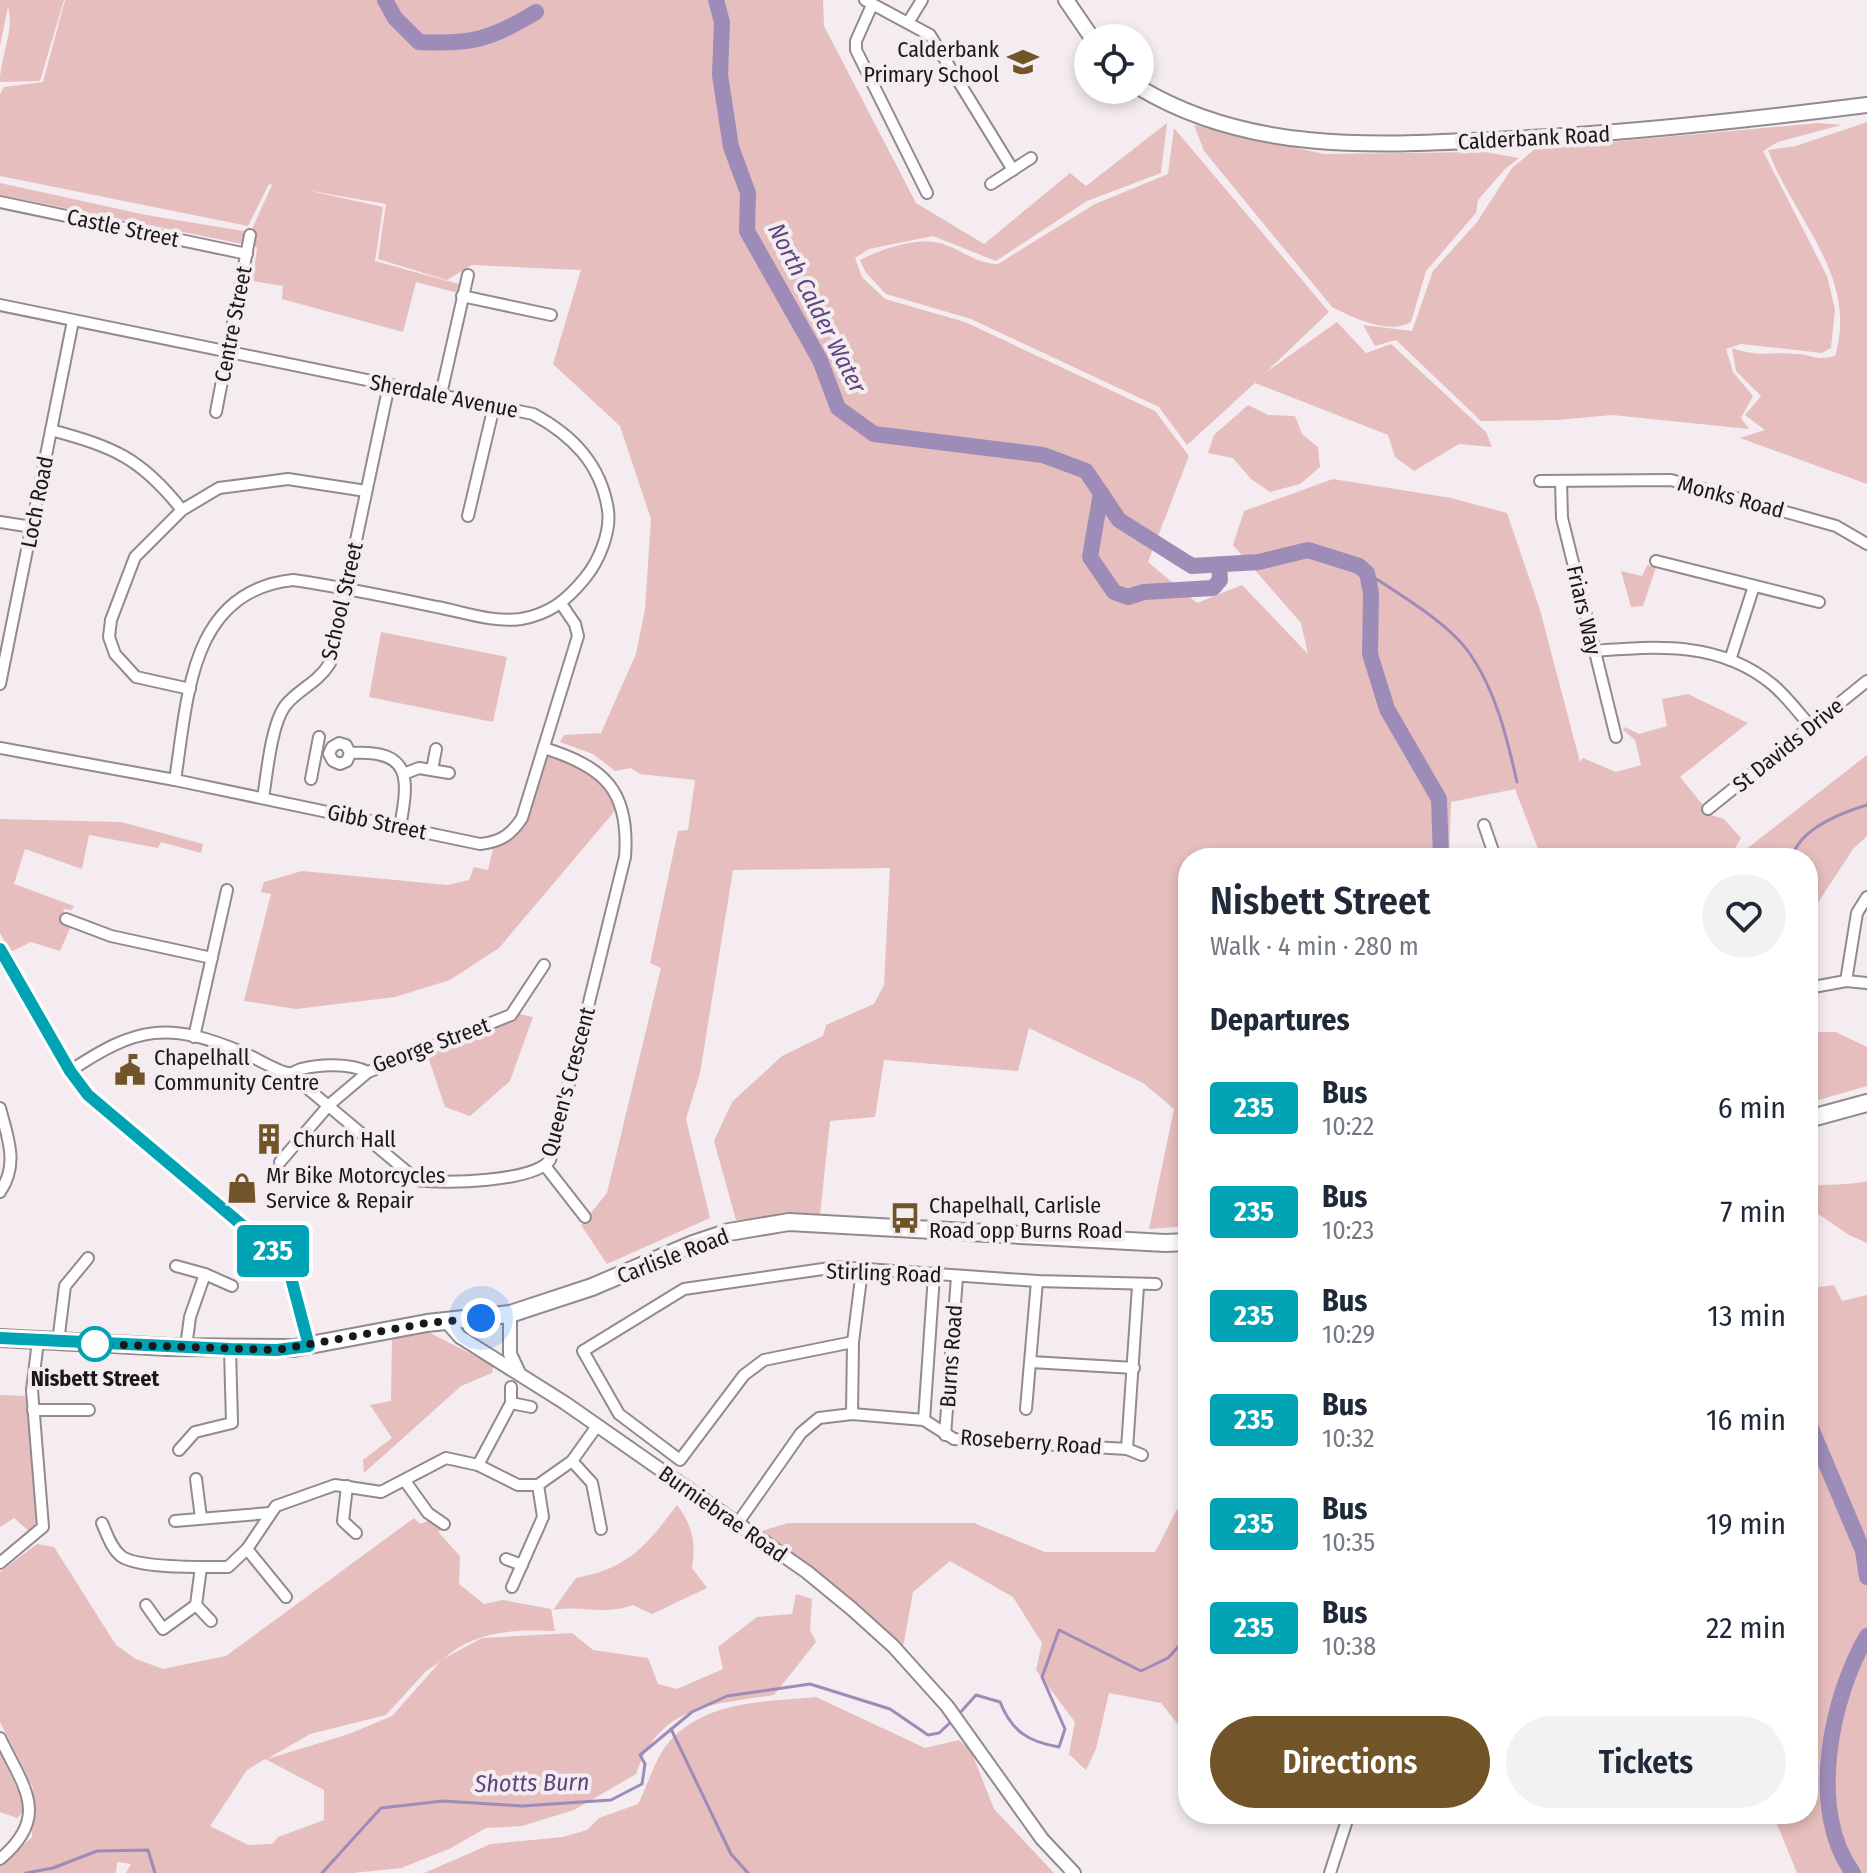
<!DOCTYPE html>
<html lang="en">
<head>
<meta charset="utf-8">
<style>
	:root { --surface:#fff; --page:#f2f2f3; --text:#1f2937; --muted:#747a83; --accent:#715427 }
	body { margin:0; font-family:"Fira Sans Condensed",sans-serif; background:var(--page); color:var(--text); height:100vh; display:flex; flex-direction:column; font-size:30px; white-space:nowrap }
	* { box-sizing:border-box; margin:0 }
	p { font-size:26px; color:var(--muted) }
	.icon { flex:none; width:44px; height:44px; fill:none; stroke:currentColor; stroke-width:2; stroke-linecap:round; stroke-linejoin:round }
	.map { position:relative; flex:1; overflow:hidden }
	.drawer { position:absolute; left:1178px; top:848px; width:640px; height:976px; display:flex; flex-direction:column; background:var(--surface); border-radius:32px; box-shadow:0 4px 12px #0003 }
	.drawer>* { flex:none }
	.badge { padding:0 16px; border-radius:6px; font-size:28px; line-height:52px }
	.tools { position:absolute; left:1074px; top:24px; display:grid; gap:16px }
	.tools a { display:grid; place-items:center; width:80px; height:80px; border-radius:50%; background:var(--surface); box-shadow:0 4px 12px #0003; font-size:40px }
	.you { position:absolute; width:40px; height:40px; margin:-20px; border:6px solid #fff; border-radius:50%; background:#1a73e8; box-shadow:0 0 0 12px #1a73e833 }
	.map>.badge { position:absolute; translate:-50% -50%; box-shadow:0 0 0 4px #fff }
	h2 { padding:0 32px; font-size:30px; line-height:72px }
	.round { display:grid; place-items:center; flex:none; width:84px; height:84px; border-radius:42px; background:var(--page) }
	.head { display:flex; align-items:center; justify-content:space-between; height:136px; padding:0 32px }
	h1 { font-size:38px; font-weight:600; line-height:60px }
	.primary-button { display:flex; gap:16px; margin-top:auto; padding:16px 32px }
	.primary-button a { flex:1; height:92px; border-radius:48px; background:var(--accent); color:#fff; font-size:32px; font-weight:600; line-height:92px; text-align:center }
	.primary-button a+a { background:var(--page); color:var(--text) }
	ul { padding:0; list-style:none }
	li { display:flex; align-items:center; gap:24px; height:104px; padding:0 32px }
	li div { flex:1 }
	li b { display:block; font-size:30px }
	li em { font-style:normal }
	li .badge { min-width:88px; font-weight:700; text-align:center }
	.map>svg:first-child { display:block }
	.green { fill:#e5bebd; fill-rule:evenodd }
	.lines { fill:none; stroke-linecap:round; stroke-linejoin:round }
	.stream { stroke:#9d8bb8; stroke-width:3 }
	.river { stroke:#9d8bb8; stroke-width:16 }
	.minor-casing { stroke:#928a8f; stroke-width:14 }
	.tertiary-casing { stroke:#928a8f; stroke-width:16 }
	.secondary-casing { stroke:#928a8f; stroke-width:18 }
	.primary-casing { stroke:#928a8f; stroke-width:20 }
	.minor { stroke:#fff; stroke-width:10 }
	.tertiary { stroke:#fff; stroke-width:12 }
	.secondary { stroke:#fff; stroke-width:14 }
	.primary { stroke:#fff; stroke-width:16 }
	.line-casing { stroke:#fff; stroke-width:18 }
	.line { stroke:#00a3b4; stroke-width:12 }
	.walk { stroke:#1a1819; stroke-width:8; stroke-dasharray:0 14.4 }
	.stop-dot { fill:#fff; stroke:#00a3b4; stroke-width:4 }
	.labels { text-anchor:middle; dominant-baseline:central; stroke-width:8; stroke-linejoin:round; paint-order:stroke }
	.poi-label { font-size:22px; fill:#1a1819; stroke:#f4ecf0; text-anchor:start }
	.street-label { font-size:22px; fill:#1a1819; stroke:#f4ecf0 }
	.stop-label { font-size:22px; font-weight:bold; fill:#1a1819; stroke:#f4ecf0 }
	.water-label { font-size:24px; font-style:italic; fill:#5f447f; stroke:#f4ecf0 }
</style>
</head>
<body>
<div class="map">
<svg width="1867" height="1873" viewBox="0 0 1867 1873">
	<rect width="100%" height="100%" fill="#f4ecf0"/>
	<g class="green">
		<path d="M0 0H64L40 81 0 82C0 57 15 30 8 7L0 46Z"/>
		<path d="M65 0H823L824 26 916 203 984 244 1070 173 1086 186 1167 123 1161 173 1087 201 996 261 933 236 869 249 855 258 862 277 885 299 965 322 1155 411 1189 456 1148 562 1197 603 1242 585 1308 654 1301 623 1233 545 1244 511 1333 479 1451 498 1507 513 1540 610 1580 762 1583 758 1616 772 1641 765 1635 740 1623 730 1625 727 1639 734 1667 726 1662 699 1688 694 1748 723 1680 777 1711 815 1724 819 1741 838 1733 852 1740 854 1867 755V836L1853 849 1808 918V858H1568L1538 849 1515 789 1451 802 1449 858H1188V1226L1149 1229 1174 1109 1143 1083 1029 1028 1018 1071 884 1060 875 1117 830 1121 820 1215 736 1220 714 1141 732 1102 782 1056 823 1036 826 1025 874 1004 884 985 890 868 733 870 700 1073 686 1119 710 1218 607 1264 581 1225 607 1193 661 968 650 963 678 831 688 830 695 780 640 774 631 768 615 771 593 754 560 742 564 735 601 733 636 654 645 609 651 519 620 426 553 364 581 270 472 265 447 280 378 259 386 204 306 190 383 207 375 261 459 284 458 293 416 282 403 332 282 299 283 286 253 281 257 247 0 195V183L146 215 243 231 252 229 272 185 269 184 248 226 0 176V94L4 87 43 82Z"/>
		<path d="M1867 122V484L1740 438 1765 430 1745 415 1761 396 1736 371 1732 348C1760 358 1771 351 1797 354 1816 355 1813 361 1835 356 1859 277 1794 220 1768 150L1796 146Z"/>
		<path d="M1819 123 1841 125 1778 142 1763 151 1827 276 1835 309 1831 348 1822 353 1741 344 1726 349 1733 372 1753 396 1741 418 1749 429 1612 415 1558 420 1481 421 1396 340 1375 346 1363 325 1412 331 1433 271 1477 222 1512 168 1535 149Z"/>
		<path d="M1194 125 1324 154 1485 152 1519 158 1505 169 1478 200 1476 213 1426 271 1411 322C1388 335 1354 318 1332 307L1204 151Z"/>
		<path d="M1174 128 1329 312 1265 373 1337 322 1366 353 1391 344 1486 432 1492 447 1459 444 1414 471 1395 457 1388 435 1255 383 1187 445 1159 407 971 319 886 294 866 273 860 260C879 250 911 239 933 242 956 244 973 264 998 264L1095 204 1168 174Z"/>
		<path d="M1248 405 1268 415 1295 416 1302 434 1318 447 1320 467 1300 484 1270 492 1251 479 1233 458 1208 453 1214 435Z"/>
		<path d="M1647 565 1656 567 1643 606 1631 607 1621 571 1642 576Z"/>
		<path d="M381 632 507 657 493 722 369 697Z"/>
		<path d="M546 751 597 773 619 806 499 948 450 980 395 997 296 1009 244 1001 271 894 261 892 264 882 302 871 447 885 469 880 474 867 488 870 494 845 510 835Z"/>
		<path d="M0 819 121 822 203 844 201 853 161 842 158 848 89 835 82 869 25 849 14 884 74 906 72 910 64 909 61 921 71 926 60 951 31 942 10 952 0 933Z"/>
		<path d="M519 1014 533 1017 510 1081 470 1116 445 1107 427 1054 508 1022Z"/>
		<path d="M1818 1032H1836L1867 1047V1086L1808 1103V1036Z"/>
		<path d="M1867 1181V1243L1849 1235 1808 1207V1187C1829 1183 1847 1186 1867 1181Z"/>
		<path d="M1808 1279 1818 1287 1834 1285 1842 1301 1867 1295V1873H1797L1773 1814H1808Z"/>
		<path d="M428 1332 493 1365 492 1373 461 1386 364 1473 363 1460 392 1438 370 1405 391 1401 392 1339Z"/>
		<path d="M0 1395 25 1396 28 1403 36 1523 31 1533 14 1518 0 1527Z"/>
		<path d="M1188 1488V1725L1180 1727 1161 1703 1109 1693 1096 1749 1086 1770 1069 1754 1075 1722 1036 1670 1042 1643 1013 1597 950 1561 913 1592 903 1647 762 1531 788 1523H974L1045 1552H1155Z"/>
		<path d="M677 1505C693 1526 696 1542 692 1568L707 1588 652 1614 633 1605C602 1616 584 1605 553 1610L576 1578C629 1568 646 1546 677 1505Z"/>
		<path d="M414 1518 420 1524 428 1521 440 1527 439 1533 460 1556 459 1584 484 1604 503 1600 551 1609 555 1631C517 1629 473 1631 445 1658L482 1638 572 1633 593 1650 648 1658 658 1684 677 1689 723 1669 718 1647 757 1617 792 1614 796 1594 812 1599 810 1630 816 1642 774 1695C709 1705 660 1705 636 1774L574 1810 522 1826 486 1828 449 1849 401 1868 353 1873H126L131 1864 117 1862 116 1873H0V1866L32 1837 33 1788 0 1722V1572L37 1544 54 1547 116 1645 136 1659 163 1669 226 1656ZM440 1662 392 1716 349 1734 267 1759 310 1734 386 1715 426 1671ZM265 1759 324 1790V1820L278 1837 272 1844 248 1845 210 1826 247 1770Z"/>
		<path d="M816 1697 925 1748 959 1740 971 1751 994 1809 1054 1873H424L491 1844 563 1837 587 1830 599 1818 638 1804C648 1785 655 1758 669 1742 706 1700 766 1702 816 1697Z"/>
		<path d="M0 1754 23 1800 22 1813 17 1818 0 1812Z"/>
	</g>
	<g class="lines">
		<g class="stream">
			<path d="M1367 573C1398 593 1450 624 1470 654 1496 691 1507 738 1517 782"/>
			<path d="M1792 858C1799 829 1841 813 1867 805"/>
			<path d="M959 1714 976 1695 1000 1702C1012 1732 1029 1742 1059 1747L1065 1729 1042 1677 1059 1630 1141 1671 1168 1658 1188 1636"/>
			<path d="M671 1729 731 1854 748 1873"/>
			<path d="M26 1873 53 1868 97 1851 148 1850 155 1873"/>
			<path d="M322 1873 381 1808 443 1801 522 1806 611 1800 642 1784 645 1764 640 1755 692 1712 727 1696 810 1684 890 1709 928 1735 939 1733 954 1719"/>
		</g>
		<g class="river">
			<path d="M385 0 395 18 419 42C471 45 492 39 536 12"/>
			<path d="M716 0 722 22 720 75 731 147 748 193 747 231 820 360 838 408 874 434 1043 455 1086 471 1119 520 1192 566 1259 562 1308 550 1359 566 1367 573 1371 593 1370 654 1387 709 1439 799 1441 858"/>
			<path d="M1101 493 1090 557 1114 592 1128 597 1144 592 1213 588 1220 580 1219 565"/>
			<path d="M1808 1421 1863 1551 1867 1577"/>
			<path d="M1853 1873C1807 1811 1831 1697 1867 1636"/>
		</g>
		<defs>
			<g id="minor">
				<path d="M865 0 930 35 1013 170"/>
				<path d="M872 5 856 41V50L927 193"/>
				<path d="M909 21 922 0"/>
				<path d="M991 184 1031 158"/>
				<path d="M0 202 247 254"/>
				<path d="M462 296 551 315"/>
				<path d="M0 305 533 414C572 435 601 464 608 510 611 532 599 561 585 578 567 600 550 614 521 619 493 623 464 612 437 607 389 597 342 587 293 580 189 591 188 698 175 780"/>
				<path d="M441 394 468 275"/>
				<path d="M216 412 250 235"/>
				<path d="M51 430C114 447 141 458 182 510"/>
				<path d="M1540 481 1671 480 1836 526 1867 544"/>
				<path d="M1561 481 1562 518 1616 737"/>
				<path d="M468 516 494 406"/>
				<path d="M0 522 32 527"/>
				<path d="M1656 561 1819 602"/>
				<path d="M1594 651C1658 646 1720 641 1773 685 1787 697 1799 713 1811 727"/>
				<path d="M1730 660 1754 586"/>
				<path d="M0 684 73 321"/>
				<path d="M190 689 136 677 115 654 109 637 111 620 135 557 182 510 219 488 288 479 366 491"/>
				<path d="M0 748 175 780 480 844C500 842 511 835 522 818L578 636 575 624 562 605"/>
				<path d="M350 753 346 745 339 743 332 747 329 754 333 761 340 764 347 761 350 753C412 749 409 778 400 827"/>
				<path d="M432 770 436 749"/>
				<path d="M406 773 419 768 449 773"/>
				<path d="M311 779 319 737"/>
				<path d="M263 798C267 774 271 725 285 706 298 689 317 684 330 663L389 385"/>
				<path d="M1708 809 1867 681"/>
				<path d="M1484 825 1493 851 1491 858"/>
				<path d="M66 919 111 936 212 958"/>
				<path d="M1846 981 1857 913 1867 897"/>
				<path d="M1808 988 1846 981 1867 983"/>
				<path d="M194 1037 227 890"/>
				<path d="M70 1071C137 1026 168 1021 244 1053 254 1057 280 1073 289 1073 293 1074 297 1070 301 1069 321 1064 349 1063 368 1072L511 1015 544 965"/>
				<path d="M289 1073 417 1180C444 1184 534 1182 550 1160L625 857C630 791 605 767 544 748"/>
				<path d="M0 1108C8 1139 19 1164 0 1192"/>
				<path d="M280 1162 329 1105 368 1072"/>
				<path d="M546 1167 585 1217"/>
				<path d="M176 1266 205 1274"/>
				<path d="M58 1342 65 1286 88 1258"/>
				<path d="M853 1342 764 1360 744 1375 680 1460 619 1414 583 1351 684 1289 837 1267 1037 1281 1156 1284"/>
				<path d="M186 1347 190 1317 205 1274 232 1286"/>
				<path d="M1031 1362 1134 1368"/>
				<path d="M511 1387V1403L531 1407"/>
				<path d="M1026 1409 1037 1281"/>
				<path d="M33 1410H89"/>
				<path d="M852 1414 853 1342 862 1270"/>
				<path d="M924 1420 934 1275"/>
				<path d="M945 1435 957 1277"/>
				<path d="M1127 1449 1138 1286"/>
				<path d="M179 1450 195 1432 232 1423 230 1349"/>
				<path d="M572 1461 592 1483 601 1529"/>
				<path d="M478 1465 511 1403"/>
				<path d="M196 1479 201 1518"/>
				<path d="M405 1481 428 1513 444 1524"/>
				<path d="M347 1486 343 1521 356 1533"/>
				<path d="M175 1521 270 1513"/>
				<path d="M102 1523C107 1534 111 1548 121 1556 138 1569 205 1567 228 1567L247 1549 276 1506 335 1485 381 1492 446 1458 478 1465 518 1485H538L572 1461 597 1426"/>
				<path d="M737 1524 801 1433 819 1418 852 1414 924 1420 954 1439 1127 1449 1142 1455"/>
				<path d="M247 1549 286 1597"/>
				<path d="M506 1559 522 1565"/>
				<path d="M0 1563 43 1527 32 1390 38 1341"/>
				<path d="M512 1587 543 1517 538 1485"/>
				<path d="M146 1605 163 1629 196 1605 201 1567"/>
				<path d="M196 1605 211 1621"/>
				<path d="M0 1738C24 1788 51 1816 0 1859"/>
				<path d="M1330 1873 1349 1814"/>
			</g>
			<g id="tertiary">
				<path d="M0 950 70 1071 88 1095 281 1258 289 1270 309 1346"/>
				<path d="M510 1314V1354L518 1371"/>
				<path d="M446 1321 460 1337 565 1403 807 1572 852 1609 893 1646 947 1706 1042 1839 1074 1873"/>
			</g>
			<g id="secondary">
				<path d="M1066 0 1092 38"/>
				<path d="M1140 88C1254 156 1385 145 1512 139 1631 133 1748 120 1867 105"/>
			</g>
			<g id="primary">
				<path d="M1808 1119 1867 1103"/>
				<path d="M0 1338 169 1347 294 1348 427 1323 510 1314 592 1287 693 1244 729 1232 789 1222 1165 1243 1188 1242"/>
			</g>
		</defs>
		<use href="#minor" class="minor-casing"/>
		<use href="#tertiary" class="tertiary-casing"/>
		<use href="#secondary" class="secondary-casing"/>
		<use href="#primary" class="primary-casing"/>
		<use href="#minor" class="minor"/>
		<use href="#tertiary" class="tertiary"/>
		<use href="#secondary" class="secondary"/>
		<use href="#primary" class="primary"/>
	</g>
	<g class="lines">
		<defs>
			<path id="line" d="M0 949 70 1071 88 1095 281 1258 289 1270 309 1346 277 1350 230 1349 0 1338"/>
		</defs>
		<use href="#line" class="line-casing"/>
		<use href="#line" class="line"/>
		<path class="walk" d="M95 1344 277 1350 427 1323 481 1318"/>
	</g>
	<defs>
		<symbol id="school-bare" viewBox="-9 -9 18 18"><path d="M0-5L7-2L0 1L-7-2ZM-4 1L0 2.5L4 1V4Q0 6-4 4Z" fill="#715427" stroke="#f4ecf0" stroke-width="2.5" paint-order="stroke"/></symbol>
		<symbol id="civic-bare" viewBox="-9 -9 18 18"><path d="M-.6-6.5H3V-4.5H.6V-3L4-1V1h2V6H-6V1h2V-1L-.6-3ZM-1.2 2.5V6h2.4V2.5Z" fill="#715427" stroke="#f4ecf0" stroke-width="2.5" paint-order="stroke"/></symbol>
		<symbol id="building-bare" viewBox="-9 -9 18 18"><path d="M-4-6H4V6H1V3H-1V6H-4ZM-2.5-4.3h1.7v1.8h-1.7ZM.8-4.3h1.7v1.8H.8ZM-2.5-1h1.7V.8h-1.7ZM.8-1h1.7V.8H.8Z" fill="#715427" stroke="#f4ecf0" stroke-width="2.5" paint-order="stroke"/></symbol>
		<symbol id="shop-bare" viewBox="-9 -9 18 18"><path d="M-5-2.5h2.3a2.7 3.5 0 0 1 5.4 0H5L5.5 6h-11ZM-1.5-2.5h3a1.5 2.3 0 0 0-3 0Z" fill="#715427" stroke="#f4ecf0" stroke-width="2.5" paint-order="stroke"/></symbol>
		<symbol id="bus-bare" viewBox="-9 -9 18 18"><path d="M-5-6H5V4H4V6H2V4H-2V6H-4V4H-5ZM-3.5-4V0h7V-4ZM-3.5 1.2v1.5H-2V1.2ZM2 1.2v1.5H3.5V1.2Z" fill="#715427" stroke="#f4ecf0" stroke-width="2.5" paint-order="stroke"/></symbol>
	</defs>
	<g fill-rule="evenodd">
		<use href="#school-bare" x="1001" y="40" width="44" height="44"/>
		<use href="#civic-bare" x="108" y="1048" width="44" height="44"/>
		<use href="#building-bare" x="247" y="1117" width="44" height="44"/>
		<use href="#shop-bare" x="220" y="1166" width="44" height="44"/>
		<use href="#bus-bare" x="883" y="1196" width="44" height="44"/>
	</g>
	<circle class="stop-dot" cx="95" cy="1344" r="16"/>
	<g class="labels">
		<g class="poi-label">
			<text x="999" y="49" text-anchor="end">Calderbank<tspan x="999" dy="25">Primary School</tspan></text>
			<text x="154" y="1057">Chapelhall<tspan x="154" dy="25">Community Centre</tspan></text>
			<text x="293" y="1139">Church Hall</text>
			<text x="266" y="1175">Mr Bike Motorcycles<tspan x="266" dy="25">Service &amp; Repair</tspan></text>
			<text x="929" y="1205">Chapelhall, Carlisle<tspan x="929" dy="25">Road opp Burns Road</tspan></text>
		</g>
		<g class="street-label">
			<text transform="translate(1534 138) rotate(-3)">Calderbank Road</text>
			<text transform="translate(123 228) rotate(12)">Castle Street</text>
			<text transform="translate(233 324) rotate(-79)">Centre Street</text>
			<text transform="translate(444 396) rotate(11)">Sherdale Avenue</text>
			<text transform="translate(1731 497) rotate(15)">Monks Road</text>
			<text transform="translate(37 502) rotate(-79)">Loch Road</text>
			<text transform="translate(342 601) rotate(-77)">School Street</text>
			<text transform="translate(1584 610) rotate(77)">Friars Way</text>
			<text transform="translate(1788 745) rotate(-39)">St Davids Drive</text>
			<text transform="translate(377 822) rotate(12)">Gibb Street</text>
			<text transform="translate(431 1045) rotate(-20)">George Street</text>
			<text transform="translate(568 1082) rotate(-75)">Queen's Crescent</text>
			<text transform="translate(673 1256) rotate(-21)">Carlisle Road</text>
			<text transform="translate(884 1273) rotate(2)">Stirling Road</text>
			<text transform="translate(951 1356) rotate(-86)">Burns Road</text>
			<text transform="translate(1031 1442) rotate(4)">Roseberry Road</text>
			<text transform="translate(723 1514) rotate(35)">Burniebrae Road</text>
		</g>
		<g class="stop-label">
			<text x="95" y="1378">Nisbett Street</text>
		</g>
		<g class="water-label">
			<text transform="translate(817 308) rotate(63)">North Calder Water</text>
			<text transform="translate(532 1783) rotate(-1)">Shotts Burn</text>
		</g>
	</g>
</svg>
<div class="tools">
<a><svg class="icon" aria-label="locate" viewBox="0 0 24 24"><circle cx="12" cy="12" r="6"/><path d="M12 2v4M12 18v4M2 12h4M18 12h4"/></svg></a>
</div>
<div class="you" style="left:481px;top:1318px"></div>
<b class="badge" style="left:273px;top:1251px;background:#00a3b4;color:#fff">235</b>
<section class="drawer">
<div class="head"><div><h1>Nisbett Street</h1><p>Walk · 4 min · 280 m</p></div><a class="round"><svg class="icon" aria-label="heart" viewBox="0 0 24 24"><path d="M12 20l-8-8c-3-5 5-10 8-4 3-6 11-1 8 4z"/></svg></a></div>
<h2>Departures</h2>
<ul>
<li><span class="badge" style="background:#00a3b4;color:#fff">235</span><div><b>Bus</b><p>10:22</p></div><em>6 min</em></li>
<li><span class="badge" style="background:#00a3b4;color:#fff">235</span><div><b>Bus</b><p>10:23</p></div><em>7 min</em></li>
<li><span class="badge" style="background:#00a3b4;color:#fff">235</span><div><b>Bus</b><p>10:29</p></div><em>13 min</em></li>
<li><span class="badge" style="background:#00a3b4;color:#fff">235</span><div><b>Bus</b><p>10:32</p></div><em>16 min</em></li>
<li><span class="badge" style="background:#00a3b4;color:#fff">235</span><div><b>Bus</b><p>10:35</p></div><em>19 min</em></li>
<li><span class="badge" style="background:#00a3b4;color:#fff">235</span><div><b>Bus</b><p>10:38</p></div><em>22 min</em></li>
</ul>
<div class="primary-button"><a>Directions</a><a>Tickets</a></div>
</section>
</div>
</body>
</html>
